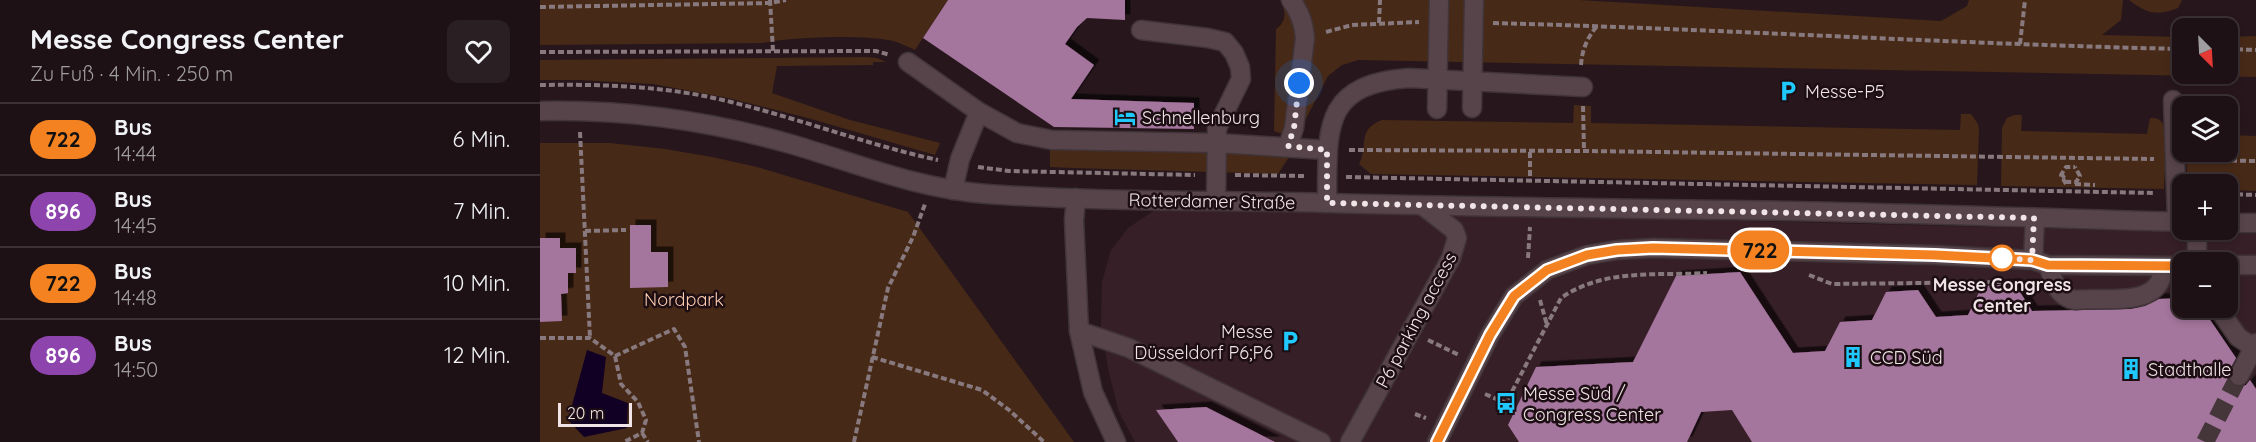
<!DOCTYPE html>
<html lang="de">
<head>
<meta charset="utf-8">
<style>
	:root { --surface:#1d1115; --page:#2a1f22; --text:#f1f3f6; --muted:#a09da0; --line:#3b3134 }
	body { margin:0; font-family:Quicksand,sans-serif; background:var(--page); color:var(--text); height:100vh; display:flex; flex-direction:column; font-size:22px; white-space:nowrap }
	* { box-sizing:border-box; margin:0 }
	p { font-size:20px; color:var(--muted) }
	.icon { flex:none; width:33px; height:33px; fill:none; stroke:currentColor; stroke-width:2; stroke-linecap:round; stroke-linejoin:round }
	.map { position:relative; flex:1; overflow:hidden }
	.drawer { display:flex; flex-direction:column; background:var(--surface); width:540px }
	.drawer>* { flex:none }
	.badge { padding:0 12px; border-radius:20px; font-size:21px; line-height:39px }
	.needle { width:39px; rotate:156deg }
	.buttons { position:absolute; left:1632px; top:18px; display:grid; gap:12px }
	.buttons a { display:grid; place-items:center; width:66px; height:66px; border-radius:12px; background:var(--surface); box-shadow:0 3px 9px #0003,0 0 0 2px var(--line); font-size:30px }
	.scale { position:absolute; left:18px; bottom:15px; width:74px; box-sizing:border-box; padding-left:6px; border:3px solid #f0e4e7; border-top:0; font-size:16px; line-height:21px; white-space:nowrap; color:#f0e4e7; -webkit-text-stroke:4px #1d0e13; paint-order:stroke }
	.you { position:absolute; width:30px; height:30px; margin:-15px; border:4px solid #fff; border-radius:50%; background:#1a73e8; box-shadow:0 0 0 9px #1a73e833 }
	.map>.badge { position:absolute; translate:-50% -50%; box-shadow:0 0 0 3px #fff }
	.round { display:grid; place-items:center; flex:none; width:63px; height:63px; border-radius:12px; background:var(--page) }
	.overview { display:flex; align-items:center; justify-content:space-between; height:102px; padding:0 30px }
	h1 { font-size:28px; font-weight:700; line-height:45px }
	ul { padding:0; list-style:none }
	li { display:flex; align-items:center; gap:18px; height:72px; padding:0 30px; border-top:2px solid var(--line) }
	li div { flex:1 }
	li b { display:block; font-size:22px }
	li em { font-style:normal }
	li .badge { min-width:66px; font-weight:700; text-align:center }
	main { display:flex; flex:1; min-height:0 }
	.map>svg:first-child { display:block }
	.built { fill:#361f27; fill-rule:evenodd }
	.green { fill:#472917 }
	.water { fill:#120024 }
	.building { fill:#a4749d; filter:url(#shadow) }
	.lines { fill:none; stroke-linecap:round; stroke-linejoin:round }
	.minor-tunnel { stroke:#45363a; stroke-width:18; stroke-dasharray:18 9; stroke-linecap:butt }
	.minor-casing { stroke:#403438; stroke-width:21 }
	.path { stroke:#87797d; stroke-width:4; stroke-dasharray:6 3; stroke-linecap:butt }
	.minor { stroke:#57444a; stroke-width:18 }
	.path-bridge { stroke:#87797d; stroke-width:4; stroke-dasharray:6 3; stroke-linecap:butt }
	.line-casing { stroke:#fff; stroke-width:14 }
	.line { stroke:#f58220; stroke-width:9 }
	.walk { stroke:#f0e4e7; stroke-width:6; stroke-dasharray:0 10.8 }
	.stop-dot { fill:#fff; stroke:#f58220; stroke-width:3 }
	.labels { text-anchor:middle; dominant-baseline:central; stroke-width:5; stroke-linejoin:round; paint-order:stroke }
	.poi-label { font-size:18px; fill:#f0e4e7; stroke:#1d0e13; text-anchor:start }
	.street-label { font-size:18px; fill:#f0e4e7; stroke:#1d0e13 }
	.stop-label { font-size:18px; font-weight:bold; fill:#f0e4e7; stroke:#1d0e13 }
	.park-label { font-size:18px; fill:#feccb0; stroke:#1d0e13 }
</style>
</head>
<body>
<main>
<section class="drawer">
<div class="overview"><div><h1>Messe Congress Center</h1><p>Zu Fuß · 4 Min. · 250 m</p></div><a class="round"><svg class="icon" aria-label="heart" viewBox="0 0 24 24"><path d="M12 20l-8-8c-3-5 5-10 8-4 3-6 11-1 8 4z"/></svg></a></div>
<ul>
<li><span class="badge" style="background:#f58220;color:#111">722</span><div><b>Bus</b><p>14:44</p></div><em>6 Min.</em></li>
<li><span class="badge" style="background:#8e44ad;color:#fff">896</span><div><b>Bus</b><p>14:45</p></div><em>7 Min.</em></li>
<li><span class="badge" style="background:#f58220;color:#111">722</span><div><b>Bus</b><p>14:48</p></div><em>10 Min.</em></li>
<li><span class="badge" style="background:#8e44ad;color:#fff">896</span><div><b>Bus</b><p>14:50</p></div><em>12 Min.</em></li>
</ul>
</section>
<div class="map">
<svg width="1716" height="442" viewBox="0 0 1716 442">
	<defs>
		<filter id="shadow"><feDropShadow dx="5.5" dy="-5.5" stdDeviation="0" flood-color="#0009"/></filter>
	</defs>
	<rect width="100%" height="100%" fill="#27171c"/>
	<path class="built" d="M621 206 1716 234V442H595L579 412 569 373 561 329 562 282 571 250 588 228ZM1642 262H1688V308H1642Z"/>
	<g class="green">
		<path d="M0 0H408L375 50C368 47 361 43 353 41 324 34 252 37 222 43L0 45Z"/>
		<path d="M740 0H1039L1401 21 1427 6 1429 0H1583L1581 20 1562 35 1642 37V74H1688V37L1716 36V77L818 60 802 65 788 76 756 138 734 131 736 29C747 22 746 10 740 0Z"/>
		<path d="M1589 0H1642L1638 8C1618 16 1607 14 1589 0Z"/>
		<path d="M325 57 337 58 346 62H333V65L237 66 232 93 310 120 400 143 395 155 268 118 188 98 113 84 39 80H0V60Z"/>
		<path d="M1034 105 1051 106V123L1420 130 1421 114H1431L1438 124 1439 130 1437 185 831 174 819 164C829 146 816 130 842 120L1033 123Z"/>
		<path d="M1474 115H1482L1481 131 1607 134 1610 118C1617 118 1622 119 1624 127 1629 138 1624 175 1624 189L1461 186 1462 128 1467 118Z"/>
		<path d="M1688 135 1716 136V191L1688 190V184H1647V152H1688Z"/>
		<path d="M0 143H70L125 149 172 157 217 167 368 212 534 442H0Z"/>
		<path d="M510 146 751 154 738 174 534 168 510 167Z"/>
	</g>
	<path class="water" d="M47 350 66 357 62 393 88 403 87 428 44 437 28 420Z"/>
	<g class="building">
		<path d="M408 0H585V20L547 18 537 27 525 44 554 65 531 99 654 103V129L514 127 383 38Z"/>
		<path d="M90 225H111V252H128V287L90 288Z"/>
		<path d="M0 238H20V248H36V273H28V293L21 294 22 321 0 322Z"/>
		<path d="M1200 272 1253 353 1285 351 1300 322 1332 320 1346 292 1378 290 1396 317 1428 315 1442 286 1475 284 1492 311 1591 309 1605 306 1619 299 1642 298V308H1662L1696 358 1689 371 1690 383 1700 387 1706 385 1710 380 1716 389V442H1212L1192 410 1161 412 1147 442H979L968 425 996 367 1093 362 1136 276Z"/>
		<path d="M666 407 735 442H638L616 410Z"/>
	</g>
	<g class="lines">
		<path class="minor-tunnel" d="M1665 442 1699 376"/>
		<defs>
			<g id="minor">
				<path d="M601 30 668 38 685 42 694 53 700 67 701 79 677 128 676 200"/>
				<path d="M368 62 439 112 477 133 512 140 677 143 787 150"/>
				<path d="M1633 100 1637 222"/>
				<path d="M932 108 934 0"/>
				<path d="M897 109 899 0"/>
				<path d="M0 111C86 109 171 121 254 145 318 164 379 189 447 194 560 202 674 200 787 203 923 207 1058 208 1194 210 1344 212 1493 218 1642 222"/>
				<path d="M748 146 754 128 765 38C764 23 760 12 751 0"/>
				<path d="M413 190 420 159 439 112"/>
				<path d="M536 198 534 220 539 331 553 392 576 442"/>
				<path d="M787 203C788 131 780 84 869 78L1043 87"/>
				<path d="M1688 223H1716"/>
				<path d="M1493 260 1495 218"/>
				<path d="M1657 262V230"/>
				<path d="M1508 265C1513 280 1517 297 1535 300 1565 296 1622 310 1623 267"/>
				<path d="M1688 265H1716"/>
				<path d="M1678 308 1698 337 1713 347"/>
				<path d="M539 331 589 348 781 442"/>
				<path d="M1699 376 1716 343"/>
				<path d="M810 442 911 258 917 238 914 230 883 206"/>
				<path d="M897 442 950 335 974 296 1007 270 1028 262 1047 255 1077 250 1113 248 1395 255 1493 260 1508 265 1642 266"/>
			</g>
		</defs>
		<use href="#minor" class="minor-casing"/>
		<g class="path">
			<path d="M230 0 233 51"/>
			<path d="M0 7 230 3 246 0"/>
			<path d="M839 23 840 0"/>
			<path d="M953 23C1183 29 1412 44 1642 49"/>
			<path d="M786 32 812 25 879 22"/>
			<path d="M1480 44 1485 0"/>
			<path d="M1688 49 1716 50"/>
			<path d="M0 52 336 51 350 55"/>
			<path d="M1041 65C1042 50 1047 38 1057 26"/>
			<path d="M0 85C63 84 129 86 191 102 261 119 328 145 398 160"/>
			<path d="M1043 106 1044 151"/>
			<path d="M40 132 50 338"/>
			<path d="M809 150 1044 151 1614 159"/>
			<path d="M990 152V181"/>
			<path d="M1655 160 1716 161"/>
			<path d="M438 167 469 171 655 175"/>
			<path d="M1521 173 1527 182H1536L1540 176 1535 167"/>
			<path d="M695 175 766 176"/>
			<path d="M806 177 1615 193"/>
			<path d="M1535 184 1555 185"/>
			<path d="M1688 194 1716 195"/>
			<path d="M45 231 86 230"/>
			<path d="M988 258 990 227"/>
			<path d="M1269 275 1292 284 1464 282"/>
			<path d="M1000 300 1007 325"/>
			<path d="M0 338H50L75 356 81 384 98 402 106 420 102 433 84 442"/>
			<path d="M888 340 919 355"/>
			<path d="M75 356 134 329 145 347 159 442"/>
			<path d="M332 357 442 390 469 410 504 442"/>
			<path d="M945 394 966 403 1021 298C1064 268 1117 276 1167 273"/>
			<path d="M875 414 886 418"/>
			<path d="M102 433 108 442"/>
			<path d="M314 442 348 288 373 237 385 204"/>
		</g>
		<use href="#minor" class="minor"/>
		<path class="path-bridge" d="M1526 184 1521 175 1526 167H1535"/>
	</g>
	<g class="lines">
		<defs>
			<path id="line" d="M897 442 950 335 974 296 1007 270 1047 255 1077 250 1113 248 1395 255 1492 260 1508 265 1642 266"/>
		</defs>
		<use href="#line" class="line-casing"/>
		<use href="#line" class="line"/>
		<path class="walk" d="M759 83 754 128 748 146 787 150V203L1494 218 1492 260 1460 258H1462"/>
	</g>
	<defs>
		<symbol id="parking-bare" viewBox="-9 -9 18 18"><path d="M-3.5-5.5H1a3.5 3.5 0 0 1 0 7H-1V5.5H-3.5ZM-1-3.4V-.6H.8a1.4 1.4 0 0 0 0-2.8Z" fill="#1fc9fd" stroke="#1d0e13" stroke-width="2.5" paint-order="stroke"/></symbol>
		<symbol id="hotel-bare" viewBox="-9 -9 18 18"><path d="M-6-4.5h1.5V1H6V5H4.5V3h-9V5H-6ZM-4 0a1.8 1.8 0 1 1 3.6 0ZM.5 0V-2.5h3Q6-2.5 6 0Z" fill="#1fc9fd" stroke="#1d0e13" stroke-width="2.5" paint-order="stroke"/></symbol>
		<symbol id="building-bare" viewBox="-9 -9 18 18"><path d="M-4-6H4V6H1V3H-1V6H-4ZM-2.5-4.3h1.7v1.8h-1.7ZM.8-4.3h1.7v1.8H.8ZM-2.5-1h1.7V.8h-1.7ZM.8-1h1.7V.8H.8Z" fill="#1fc9fd" stroke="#1d0e13" stroke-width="2.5" paint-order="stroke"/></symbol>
		<symbol id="bus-bare" viewBox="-9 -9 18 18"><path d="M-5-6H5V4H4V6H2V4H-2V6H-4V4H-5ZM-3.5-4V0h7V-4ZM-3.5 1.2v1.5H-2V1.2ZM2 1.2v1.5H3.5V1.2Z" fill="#1fc9fd" stroke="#1d0e13" stroke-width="2.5" paint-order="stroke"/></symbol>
	</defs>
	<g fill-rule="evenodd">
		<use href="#parking-bare" x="1233" y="76" width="30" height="30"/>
		<use href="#hotel-bare" x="570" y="102" width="30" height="30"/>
		<use href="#parking-bare" x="735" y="326" width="30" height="30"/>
		<use href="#building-bare" x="1298" y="342" width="30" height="30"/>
		<use href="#building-bare" x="1576" y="354" width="30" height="30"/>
		<use href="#bus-bare" x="951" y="388" width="30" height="30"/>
	</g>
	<circle class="stop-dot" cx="1462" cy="258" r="12"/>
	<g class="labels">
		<g class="poi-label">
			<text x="1265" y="91">Messe-P5</text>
			<text x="602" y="117">Schnellenburg</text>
			<text x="733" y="331" text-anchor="end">Messe<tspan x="733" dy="21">Düsseldorf P6;P6</tspan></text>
			<text x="1330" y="357">CCD Süd</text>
			<text x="1608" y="369">Stadthalle</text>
			<text x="983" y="393">Messe Süd /<tspan x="983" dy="21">Congress Center</tspan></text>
		</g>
		<g class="street-label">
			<text transform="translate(672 201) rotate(1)">Rotterdamer Straße</text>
			<text transform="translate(876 320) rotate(-62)">P6 parking access</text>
		</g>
		<g class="stop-label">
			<text x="1462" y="284">Messe Congress<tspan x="1462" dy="21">Center</tspan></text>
		</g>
		<g class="park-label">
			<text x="144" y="299">Nordpark</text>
		</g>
	</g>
</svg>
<div class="buttons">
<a><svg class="needle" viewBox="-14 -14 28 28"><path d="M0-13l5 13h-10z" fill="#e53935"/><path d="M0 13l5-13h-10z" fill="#a09da0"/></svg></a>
<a><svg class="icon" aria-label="layers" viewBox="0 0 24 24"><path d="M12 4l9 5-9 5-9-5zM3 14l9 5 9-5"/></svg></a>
<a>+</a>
<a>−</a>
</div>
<div class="scale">20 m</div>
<div class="you" style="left:759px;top:83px"></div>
<b class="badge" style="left:1220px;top:250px;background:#f58220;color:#111">722</b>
</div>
</main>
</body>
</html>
